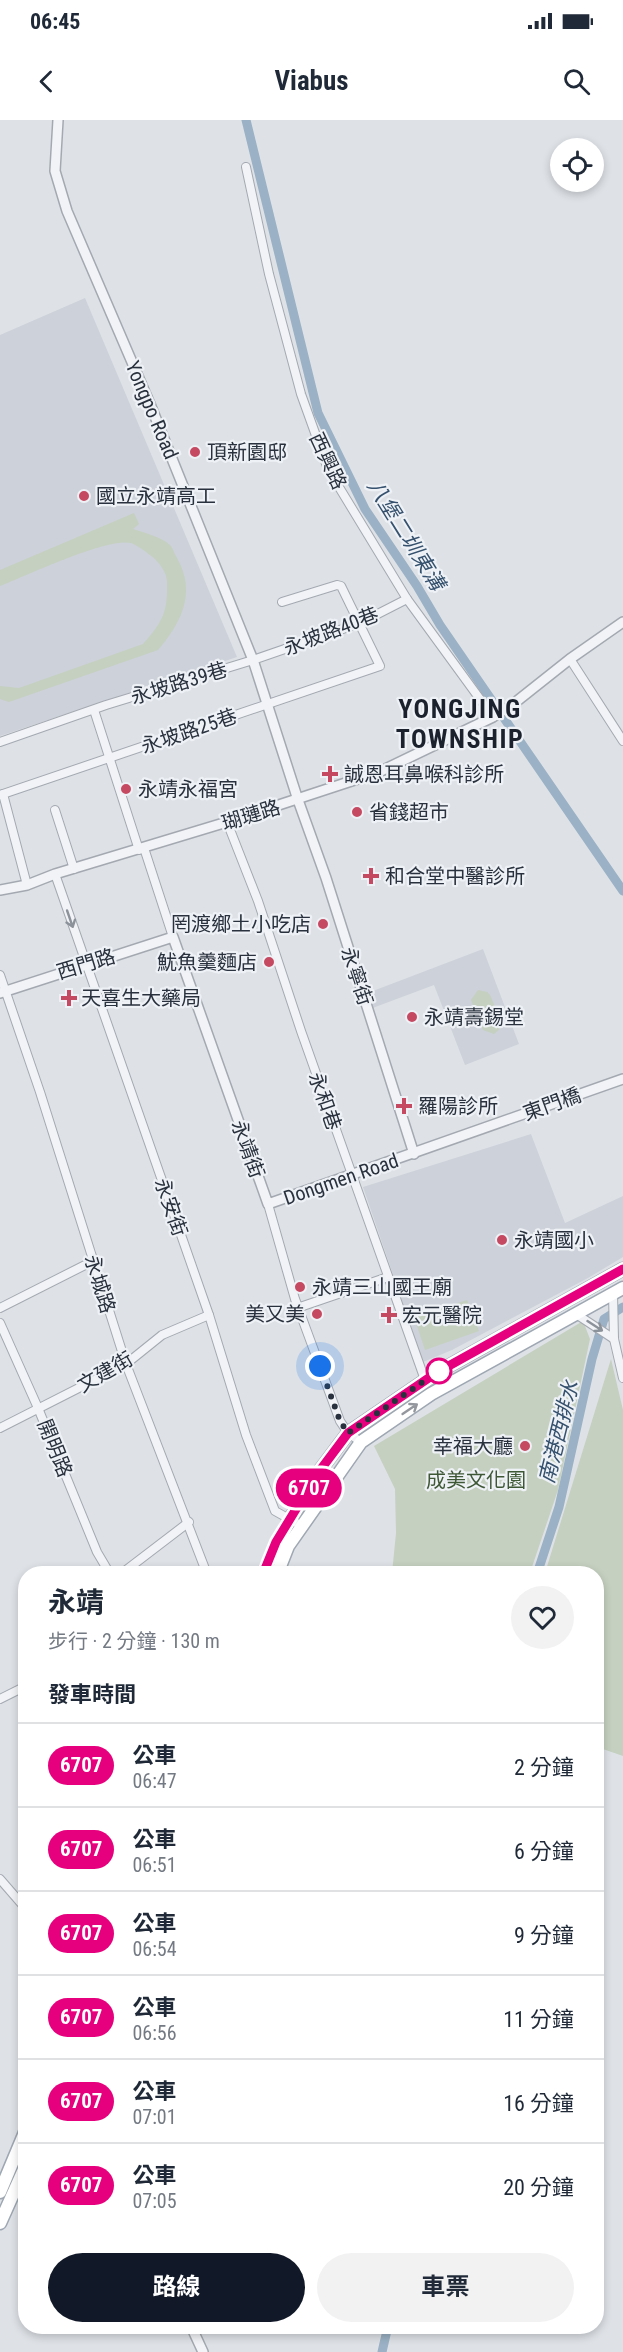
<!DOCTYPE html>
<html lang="zh-TW">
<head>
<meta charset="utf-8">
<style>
	:root { --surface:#fff; --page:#f2f2f3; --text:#1f2937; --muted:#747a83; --line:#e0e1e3; --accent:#111827 }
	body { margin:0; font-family:"Roboto Condensed","Noto Sans TC",sans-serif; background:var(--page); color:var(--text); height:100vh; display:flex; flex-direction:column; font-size:22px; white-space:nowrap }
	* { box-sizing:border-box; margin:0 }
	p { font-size:20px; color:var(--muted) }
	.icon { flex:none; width:33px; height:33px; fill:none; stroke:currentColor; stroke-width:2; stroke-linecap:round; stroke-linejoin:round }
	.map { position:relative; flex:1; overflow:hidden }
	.panel { position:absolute; left:18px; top:1446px; width:586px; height:768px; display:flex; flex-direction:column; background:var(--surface); border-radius:24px; box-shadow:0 3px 9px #0003 }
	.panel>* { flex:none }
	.badge { padding:0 12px; border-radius:20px; font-size:21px; line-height:39px }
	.buttons { position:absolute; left:550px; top:18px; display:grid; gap:12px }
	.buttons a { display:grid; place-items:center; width:54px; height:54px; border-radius:50%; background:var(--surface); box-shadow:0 3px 9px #0003; font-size:30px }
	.you { position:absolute; width:30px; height:30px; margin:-15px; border:4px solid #fff; border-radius:50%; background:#1a73e8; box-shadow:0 0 0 9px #1a73e833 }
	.map>.badge { position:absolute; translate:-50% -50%; box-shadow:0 0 0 3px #fff }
	h2 { padding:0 30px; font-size:22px; line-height:54px }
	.round { display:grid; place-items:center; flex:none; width:63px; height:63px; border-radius:32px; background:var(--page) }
	.overview { display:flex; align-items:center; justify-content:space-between; height:102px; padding:0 30px }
	h1 { font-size:28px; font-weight:700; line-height:45px }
	.cta { display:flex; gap:12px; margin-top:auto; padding:12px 30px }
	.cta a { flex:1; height:69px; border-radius:36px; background:var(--accent); color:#fff; font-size:24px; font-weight:700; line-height:69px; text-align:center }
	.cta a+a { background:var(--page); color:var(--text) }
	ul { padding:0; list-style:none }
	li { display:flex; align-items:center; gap:18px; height:84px; padding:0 30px; border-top:2px solid var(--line) }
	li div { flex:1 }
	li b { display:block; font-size:22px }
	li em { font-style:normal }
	li .badge { min-width:66px; font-weight:700; text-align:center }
	.status { display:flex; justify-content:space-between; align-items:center; height:42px; padding:0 30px; background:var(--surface); direction:ltr }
	.status svg { height:16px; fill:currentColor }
	header { display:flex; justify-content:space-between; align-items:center; height:78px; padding:0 30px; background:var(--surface); font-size:27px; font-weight:700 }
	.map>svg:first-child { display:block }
	.built { fill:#cdd1d9 }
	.green { fill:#c5d0c0 }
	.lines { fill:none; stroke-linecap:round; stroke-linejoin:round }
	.canal { stroke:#9bb1c5; stroke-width:9 }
	.minor-casing { stroke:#a4a9b1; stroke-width:10 }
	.tertiary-casing { stroke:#a4a9b1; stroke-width:12 }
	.primary-casing { stroke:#9ea7b2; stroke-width:15 }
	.minor { stroke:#f1f3f6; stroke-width:8 }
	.tertiary { stroke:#f1f3f6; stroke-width:9 }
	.primary { stroke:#fff; stroke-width:12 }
	.oneway { stroke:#8c929a }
	.oneway2 { stroke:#94989e }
	.line-casing { stroke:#fff; stroke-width:14 }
	.line { stroke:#e6007e; stroke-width:9 }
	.walk { stroke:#28313d; stroke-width:6; stroke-dasharray:0 10.8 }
	.poi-dot { fill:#c64962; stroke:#eef1f5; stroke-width:2 }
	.stop-dot { fill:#fff; stroke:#e6007e; stroke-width:3 }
	.labels { text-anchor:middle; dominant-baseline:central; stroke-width:4.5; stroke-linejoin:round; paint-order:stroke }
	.street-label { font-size:20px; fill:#28313d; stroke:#eef1f5 }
	.poi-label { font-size:20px; fill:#28313d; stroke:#eef1f5; text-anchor:start }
	.park-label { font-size:20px; fill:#3e5836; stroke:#eef1f5 }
	.water-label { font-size:21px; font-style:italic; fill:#35516e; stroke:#eef1f5 }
	.district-label { font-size:26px; font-weight:bold; letter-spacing:1.5px; fill:#1b222e; stroke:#eef1f5 }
</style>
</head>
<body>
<div class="status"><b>06:45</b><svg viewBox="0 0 49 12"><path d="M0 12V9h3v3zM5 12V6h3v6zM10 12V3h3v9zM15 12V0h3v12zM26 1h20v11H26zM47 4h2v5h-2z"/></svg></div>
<header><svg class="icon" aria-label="back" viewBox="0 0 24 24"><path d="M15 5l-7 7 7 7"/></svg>Viabus<svg class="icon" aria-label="search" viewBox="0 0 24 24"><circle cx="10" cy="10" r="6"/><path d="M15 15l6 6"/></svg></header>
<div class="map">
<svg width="623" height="2232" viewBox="0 0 623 2232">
	<rect width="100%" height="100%" fill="#dee2e7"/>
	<g class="built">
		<path d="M85 178 237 537 0 616V215Z"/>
		<path d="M483 829 519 924 465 945 434 865 370 889 365 874Z"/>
		<path d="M531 1014 565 1103 623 1076V1137L588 1158 452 1230 423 1242 363 1067Z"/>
	</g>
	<g class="green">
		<path d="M134 393 139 404 133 409C145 413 162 417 171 426 173 429 175 435 177 438 197 473 181 503 158 530L9 582 0 579V566L19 568 143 524C163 502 168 491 167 462 167 453 160 444 154 438 147 433 139 426 131 423 108 417 25 456 0 466V450Z"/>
		<path d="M478 870 487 872 490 875 502 903V907L494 914 483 910 471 880Z"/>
		<path d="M467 1180 479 1211 425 1230 414 1197Z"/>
		<path d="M583 1201 590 1219 558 1370 530 1453H392L396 1413 395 1369 374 1326Z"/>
		<path d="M611 1239 623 1290V1636L597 1627V1454L545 1453Z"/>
	</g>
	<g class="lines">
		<g class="canal">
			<path d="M246 0 318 293 365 389 417 466 440 505 623 771"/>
			<path d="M537 1454 559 1387 592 1239 604 1199 623 1187"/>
			<path d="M382 2232 388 2206"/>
		</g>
		<defs>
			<g id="minor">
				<path d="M246 47 269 154 301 274 328 349 407 479 493 597"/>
				<path d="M570 539 623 621"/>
				<path d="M94 590 139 730"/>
				<path d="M0 622 106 585 253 540 360 503 407 479"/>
				<path d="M3 674 27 765"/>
				<path d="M0 675 380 546 341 466 337 465 282 482"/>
				<path d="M55 690 74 749"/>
				<path d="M227 702 258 781 301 911 425 1260"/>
				<path d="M144 728 173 817"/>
				<path d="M55 754 209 1195 246 1315 275 1391 302 1406"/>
				<path d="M0 855 40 972 126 1244 207 1454"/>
				<path d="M268 1084 295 1179 340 1301 348 1313 361 1322"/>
				<path d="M613 1173 614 1219 623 1258"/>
				<path d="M300 1187 388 1157"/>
				<path d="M0 1188 93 1141"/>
				<path d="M576 1194 614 1219"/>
				<path d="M0 1203 38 1288 97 1432 110 1454"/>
				<path d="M0 1308 126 1244 162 1215 209 1195"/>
				<path d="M121 1454 189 1402"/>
				<path d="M0 1579 26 1566"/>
				<path d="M0 1759 26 1789"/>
			</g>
			<g id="tertiary">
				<path d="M58 0 55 51 67 91 150 284 253 540 298 680 326 758 414 1034"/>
				<path d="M0 770 27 765 55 754 227 702 379 652 493 597 512 585 570 539 623 502"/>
				<path d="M0 873 173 817 268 1084 623 959"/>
				<path d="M191 2206 203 2232"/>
			</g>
			<g id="primary">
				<path d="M263 1454 290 1399 318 1353 348 1313 436 1253 623 1149"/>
				<path d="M277 1454 288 1426 361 1322 431 1274 623 1168"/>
				<path d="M0 2072 26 2010"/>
				<path d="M0 2103 26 2045"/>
			</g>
		</defs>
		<use href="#minor" class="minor-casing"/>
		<use href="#tertiary" class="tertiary-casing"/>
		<use href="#primary" class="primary-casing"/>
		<use href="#minor" class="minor"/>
		<use href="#tertiary" class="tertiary"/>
		<use href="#primary" class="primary"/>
	</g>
	<defs><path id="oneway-shaft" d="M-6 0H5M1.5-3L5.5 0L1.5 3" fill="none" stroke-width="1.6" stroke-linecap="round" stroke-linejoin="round" transform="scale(1.5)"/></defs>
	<g class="oneway">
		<use href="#oneway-shaft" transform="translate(70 799) rotate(71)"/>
		<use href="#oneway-shaft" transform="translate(595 1206) rotate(33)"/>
	</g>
	<use class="oneway2" href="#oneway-shaft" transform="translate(410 1289) rotate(-34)"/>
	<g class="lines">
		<defs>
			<path id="line" d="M263 1454 276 1422 318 1353 348 1313 436 1253 623 1149"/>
		</defs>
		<use href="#line" class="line-casing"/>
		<use href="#line" class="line"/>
		<path class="walk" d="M320 1246 340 1301 348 1313 439 1251"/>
	</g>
	<g class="poi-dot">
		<circle cx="195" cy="332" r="6"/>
		<circle cx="84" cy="376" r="6"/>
		<path d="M327 645h6v6h6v6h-6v6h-6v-6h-6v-6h6z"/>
		<circle cx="126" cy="669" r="6"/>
		<circle cx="357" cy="692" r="6"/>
		<path d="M368 747h6v6h6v6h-6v6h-6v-6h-6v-6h6z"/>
		<circle cx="323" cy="804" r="6"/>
		<circle cx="269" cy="842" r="6"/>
		<path d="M66 869h6v6h6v6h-6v6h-6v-6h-6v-6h6z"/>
		<circle cx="412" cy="897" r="6"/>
		<path d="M401 977h6v6h6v6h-6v6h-6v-6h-6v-6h6z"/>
		<circle cx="502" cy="1120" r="6"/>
		<circle cx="300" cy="1167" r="6"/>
		<circle cx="317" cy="1194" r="6"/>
		<path d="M386 1186h6v6h6v6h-6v6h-6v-6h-6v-6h6z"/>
		<circle cx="525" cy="1326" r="6"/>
	</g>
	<circle class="stop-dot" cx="439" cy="1251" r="12"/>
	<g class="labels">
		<g class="street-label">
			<text transform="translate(152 290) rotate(67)">Yongpo Road</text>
			<text transform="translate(328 341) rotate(65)">西興路</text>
			<text transform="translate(331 511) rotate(-21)">永坡路40巷</text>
			<text transform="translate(179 563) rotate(-17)">永坡路39巷</text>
			<text transform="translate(189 611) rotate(-19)">永坡路25巷</text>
			<text transform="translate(251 695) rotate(-17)">瑚璉路</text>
			<text transform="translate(86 844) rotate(-17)">西門路</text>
			<text transform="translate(357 856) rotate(72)">永寧街</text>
			<text transform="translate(325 981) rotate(71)">永和巷</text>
			<text transform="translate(552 984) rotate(-20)">東門橋</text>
			<text transform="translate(248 1029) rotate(70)">永靖街</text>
			<text transform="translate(341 1059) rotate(-19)">Dongmen Road</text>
			<text transform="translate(171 1087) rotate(71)">永安街</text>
			<text transform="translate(100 1164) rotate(73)">永城路</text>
			<text transform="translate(105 1252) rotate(-30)">文建街</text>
			<text transform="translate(55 1328) rotate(68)">開明路</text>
		</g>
		<g class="poi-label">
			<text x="207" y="332">頂新園邸</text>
			<text x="96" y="376">國立永靖高工</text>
			<text x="344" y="654">誠恩耳鼻喉科診所</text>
			<text x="138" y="669">永靖永福宮</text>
			<text x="369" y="692">省錢超市</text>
			<text x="385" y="756">和合堂中醫診所</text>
			<text x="311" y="804" text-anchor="end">罔渡鄉土小吃店</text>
			<text x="257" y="842" text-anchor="end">魷魚羹麵店</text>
			<text x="81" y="878">天喜生大藥局</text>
			<text x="424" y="897">永靖壽錫堂</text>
			<text x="418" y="986">羅陽診所</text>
			<text x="514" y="1120">永靖國小</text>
			<text x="312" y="1167">永靖三山國王廟</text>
			<text x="305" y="1194" text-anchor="end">美又美</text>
			<text x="402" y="1195">宏元醫院</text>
			<text x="513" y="1326" text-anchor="end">幸福大廳</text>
		</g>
		<g class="park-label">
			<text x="476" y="1360">成美文化園</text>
		</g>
		<g class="water-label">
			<text transform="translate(406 415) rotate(58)">八堡二圳東溝</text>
			<text transform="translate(559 1312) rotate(-76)">南港西排水</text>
		</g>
		<g class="district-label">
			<text x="460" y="589">YONGJING<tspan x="460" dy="30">TOWNSHIP</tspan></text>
		</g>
	</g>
</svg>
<div class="buttons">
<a><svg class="icon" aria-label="locate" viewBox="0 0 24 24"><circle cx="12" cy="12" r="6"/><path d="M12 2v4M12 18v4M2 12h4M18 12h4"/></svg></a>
</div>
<div class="you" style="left:320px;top:1246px"></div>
<b class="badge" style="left:309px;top:1368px;background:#e6007e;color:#fff">6707</b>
<section class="panel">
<div class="overview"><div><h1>永靖</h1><p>步行 · 2 分鐘 · 130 m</p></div><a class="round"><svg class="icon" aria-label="heart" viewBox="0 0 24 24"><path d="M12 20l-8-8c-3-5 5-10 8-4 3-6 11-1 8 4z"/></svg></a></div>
<h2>發車時間</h2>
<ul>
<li><span class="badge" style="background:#e6007e;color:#fff">6707</span><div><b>公車</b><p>06:47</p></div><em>2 分鐘</em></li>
<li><span class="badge" style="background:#e6007e;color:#fff">6707</span><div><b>公車</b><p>06:51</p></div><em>6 分鐘</em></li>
<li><span class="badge" style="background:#e6007e;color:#fff">6707</span><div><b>公車</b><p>06:54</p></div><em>9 分鐘</em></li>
<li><span class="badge" style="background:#e6007e;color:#fff">6707</span><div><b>公車</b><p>06:56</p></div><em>11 分鐘</em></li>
<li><span class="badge" style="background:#e6007e;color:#fff">6707</span><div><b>公車</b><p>07:01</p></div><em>16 分鐘</em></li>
<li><span class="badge" style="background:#e6007e;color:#fff">6707</span><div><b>公車</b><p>07:05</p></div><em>20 分鐘</em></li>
</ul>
<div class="cta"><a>路線</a><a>車票</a></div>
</section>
</div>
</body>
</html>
